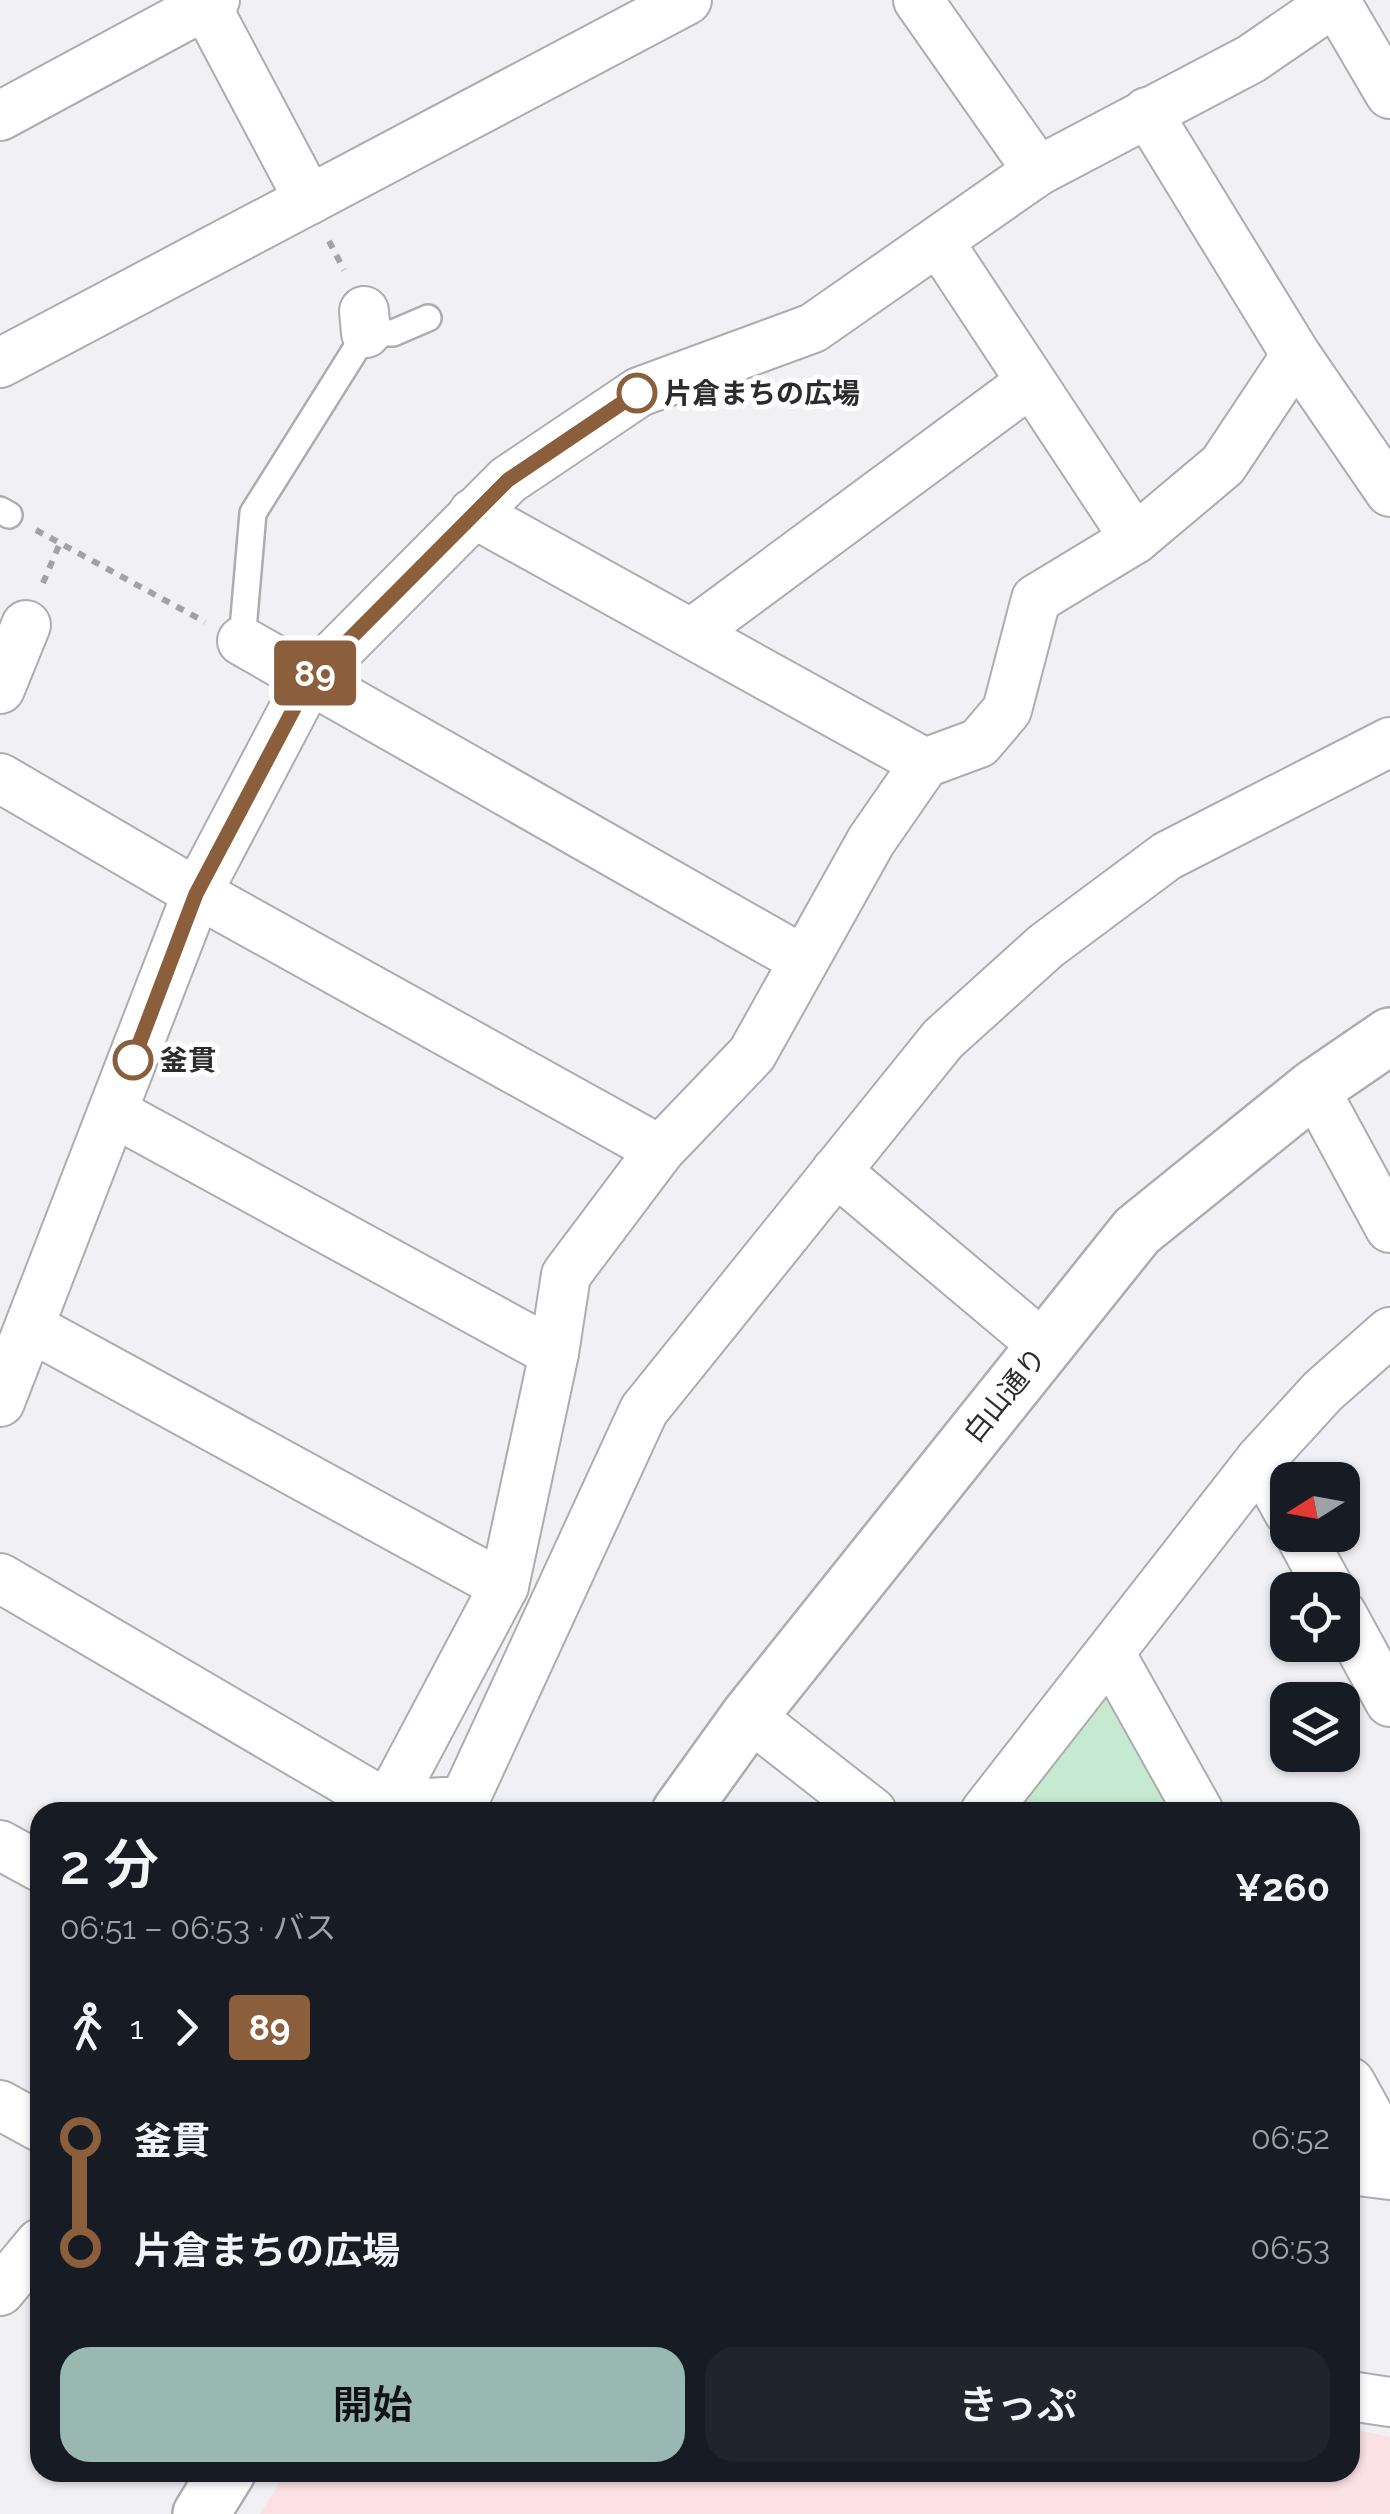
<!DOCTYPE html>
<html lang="ja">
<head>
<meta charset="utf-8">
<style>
	:root { --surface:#171b24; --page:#20242c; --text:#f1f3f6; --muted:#9ea1a6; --accent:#9ab8b2 }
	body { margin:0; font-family:Raleway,"Noto Sans JP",sans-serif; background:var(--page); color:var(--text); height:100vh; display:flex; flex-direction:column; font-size:38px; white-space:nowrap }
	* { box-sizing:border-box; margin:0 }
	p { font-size:32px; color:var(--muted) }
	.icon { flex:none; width:55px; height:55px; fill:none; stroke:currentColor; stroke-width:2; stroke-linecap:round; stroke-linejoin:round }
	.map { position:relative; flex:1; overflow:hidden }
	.side { position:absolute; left:30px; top:1802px; width:1330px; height:680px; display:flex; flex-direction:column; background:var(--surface); border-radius:30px; box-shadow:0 2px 8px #0004 }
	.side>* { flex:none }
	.badge { padding:0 20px; border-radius:8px; font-size:35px; line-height:65px }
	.needle { width:65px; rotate:259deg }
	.fabs { position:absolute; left:1270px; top:1462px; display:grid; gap:20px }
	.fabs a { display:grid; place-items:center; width:90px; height:90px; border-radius:20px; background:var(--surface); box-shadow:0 2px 8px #0004; font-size:50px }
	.map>.badge { position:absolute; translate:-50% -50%; box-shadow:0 0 0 5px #fff }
	.legs { display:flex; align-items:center; gap:15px; height:110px; padding:0 30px; font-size:32px }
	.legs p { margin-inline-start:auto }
	.headline { display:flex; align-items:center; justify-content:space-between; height:170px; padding:0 30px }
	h1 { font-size:55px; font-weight:600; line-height:75px }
	.action { display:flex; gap:20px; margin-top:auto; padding:20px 30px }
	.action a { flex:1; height:115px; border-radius:30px; background:var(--accent); color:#111; font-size:40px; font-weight:600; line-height:115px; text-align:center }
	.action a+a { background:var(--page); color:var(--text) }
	ul { padding:0 30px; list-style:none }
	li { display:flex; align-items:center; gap:35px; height:110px; font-size:38px }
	li i { display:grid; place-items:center; width:15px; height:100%; margin:0 12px; background:currentColor }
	li i::after { content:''; width:25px; height:25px; margin:-12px; border:8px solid; border-radius:50%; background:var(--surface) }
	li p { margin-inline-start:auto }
	li:first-child i { background:linear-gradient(#0000 50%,currentColor 0) }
	li:last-child i { background:linear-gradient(currentColor 50%,#0000 0) }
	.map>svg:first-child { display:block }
	.education { fill:#fbe0e4 }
	.green { fill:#c6ead1 }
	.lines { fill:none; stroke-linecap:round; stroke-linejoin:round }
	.lane-casing { stroke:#adadb0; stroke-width:30 }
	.street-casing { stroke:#adadb0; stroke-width:52 }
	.secondary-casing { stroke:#adadb0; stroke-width:60 }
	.path { stroke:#a2a2a5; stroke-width:6; stroke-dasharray:8 8; stroke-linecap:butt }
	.lane { stroke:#fff; stroke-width:25 }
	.street { stroke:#fff; stroke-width:48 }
	.secondary { stroke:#fff; stroke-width:55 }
	.line-1-casing { stroke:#fff; stroke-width:22 }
	.line-1 { stroke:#8b5e3c; stroke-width:15 }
	.stop-1-dot { fill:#fff; stroke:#8b5e3c; stroke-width:5 }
	.labels { text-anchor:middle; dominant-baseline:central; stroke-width:10; stroke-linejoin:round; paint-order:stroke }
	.stop-label { font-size:28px; font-weight:bold; fill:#2c2c2e; stroke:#fff; text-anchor:start }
	.street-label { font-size:28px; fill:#2c2c2e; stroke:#fff }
</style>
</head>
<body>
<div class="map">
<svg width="1390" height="2514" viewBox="0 0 1390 2514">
	<rect width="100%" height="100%" fill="#f1f1f5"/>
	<path class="education" d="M1350 2428 1390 2437V2514H260L286 2472H1350Z"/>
	<path class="green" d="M1090 1700H1116L1178 1812H1007Z"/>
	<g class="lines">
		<defs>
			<g id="lane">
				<path d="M0 510 9 515"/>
				<path d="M242 641 253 513 366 333H393L428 318"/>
			</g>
			<g id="street">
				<path d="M203 0 309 200"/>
				<path d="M918 0 1038 171"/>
				<path d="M1336 2 1390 94"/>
				<path d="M1147 112 1296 355 1390 492"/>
				<path d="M0 116 215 0"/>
				<path d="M939 242 1135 539"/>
				<path d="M364 311 366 333"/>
				<path d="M0 363 687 0"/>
				<path d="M473 513 925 763 979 743 1007 710 1036 599 1135 539 1223 465 1296 355"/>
				<path d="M693 632 1031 382"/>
				<path d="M242 641 803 960"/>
				<path d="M0 689 26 625"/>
				<path d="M0 778 197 893 660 1150"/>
				<path d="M1314 1088 1390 1228"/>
				<path d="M113 1112 554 1353"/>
				<path d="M836 1171 1044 1346"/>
				<path d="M30 1327 504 1586"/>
				<path d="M0 1402 197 893 309 680 508 480 639 392 813 328 1038 171 1251 59 1337 0"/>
				<path d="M1260 1460 1288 1511"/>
				<path d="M1300 1535 1330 1590"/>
				<path d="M0 1578 388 1805 464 1801 644 1410 943 1039 1046 946 1167 856 1390 742"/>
				<path d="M1342 1614 1390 1702"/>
				<path d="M1110 1653 1199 1812"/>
				<path d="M749 1716 872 1812"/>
				<path d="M384 1812 504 1586 554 1353 566 1275 660 1150 752 1054 871 841 925 763"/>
				<path d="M985 1812 1260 1460 1323 1391 1390 1332"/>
				<path d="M0 1845 40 1867"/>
				<path d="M1350 2082 1390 2154"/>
				<path d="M0 2105 40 2127"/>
				<path d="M1350 2170 1390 2175"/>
				<path d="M0 2291 40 2243"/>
				<path d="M1350 2396 1390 2402"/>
			</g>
			<g id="secondary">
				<path d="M680 1812 749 1716 1137 1231 1314 1088 1390 1036"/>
				<path d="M201 2514 227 2472"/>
			</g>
		</defs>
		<use href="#lane" class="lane-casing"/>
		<use href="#street" class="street-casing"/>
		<use href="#secondary" class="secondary-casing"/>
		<g class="path">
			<path d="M329 241 344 270"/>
			<path d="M36 530 205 622"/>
			<path d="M43 583 60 543"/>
		</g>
		<use href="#lane" class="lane"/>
		<use href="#street" class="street"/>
		<use href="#secondary" class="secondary"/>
	</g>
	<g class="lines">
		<defs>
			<path id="line-1" d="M133 1060 196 894 309 680 508 480 637 393"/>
		</defs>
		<use href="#line-1" class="line-1-casing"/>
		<use href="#line-1" class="line-1"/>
	</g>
	<g class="stop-1-dot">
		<circle cx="637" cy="393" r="18"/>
		<circle cx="133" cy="1060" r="18"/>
	</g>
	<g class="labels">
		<g class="stop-label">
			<text x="664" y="393">片倉まちの広場</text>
			<text x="160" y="1060">釜貫</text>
		</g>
		<g class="street-label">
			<text transform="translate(1005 1395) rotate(-51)">白山通り</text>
		</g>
	</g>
</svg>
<div class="fabs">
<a><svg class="needle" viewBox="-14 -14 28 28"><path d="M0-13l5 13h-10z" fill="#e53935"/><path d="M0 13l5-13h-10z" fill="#9ea1a6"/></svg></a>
<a><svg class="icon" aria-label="locate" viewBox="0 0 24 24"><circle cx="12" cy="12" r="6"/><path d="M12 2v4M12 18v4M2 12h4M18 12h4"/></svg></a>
<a><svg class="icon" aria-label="layers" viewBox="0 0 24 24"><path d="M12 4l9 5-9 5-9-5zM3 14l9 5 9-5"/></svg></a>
</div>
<b class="badge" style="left:315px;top:673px;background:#8b5e3c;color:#fff">89</b>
<section class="side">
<div class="headline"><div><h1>2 分</h1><p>06:51 – 06:53 · バス</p></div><b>¥260</b></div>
<div class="legs"><svg class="icon" aria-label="walk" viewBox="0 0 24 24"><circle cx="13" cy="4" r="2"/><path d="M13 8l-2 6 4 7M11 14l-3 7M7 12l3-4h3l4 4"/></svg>1<svg class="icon" aria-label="forward" viewBox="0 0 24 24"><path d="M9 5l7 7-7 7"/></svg><b class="badge" style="background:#8b5e3c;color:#fff">89</b></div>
<ul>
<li><i style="color:#8b5e3c"></i><b>釜貫</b><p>06:52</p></li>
<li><i style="color:#8b5e3c"></i><b>片倉まちの広場</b><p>06:53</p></li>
</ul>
<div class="action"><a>開始</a><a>きっぷ</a></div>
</section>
</div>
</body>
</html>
